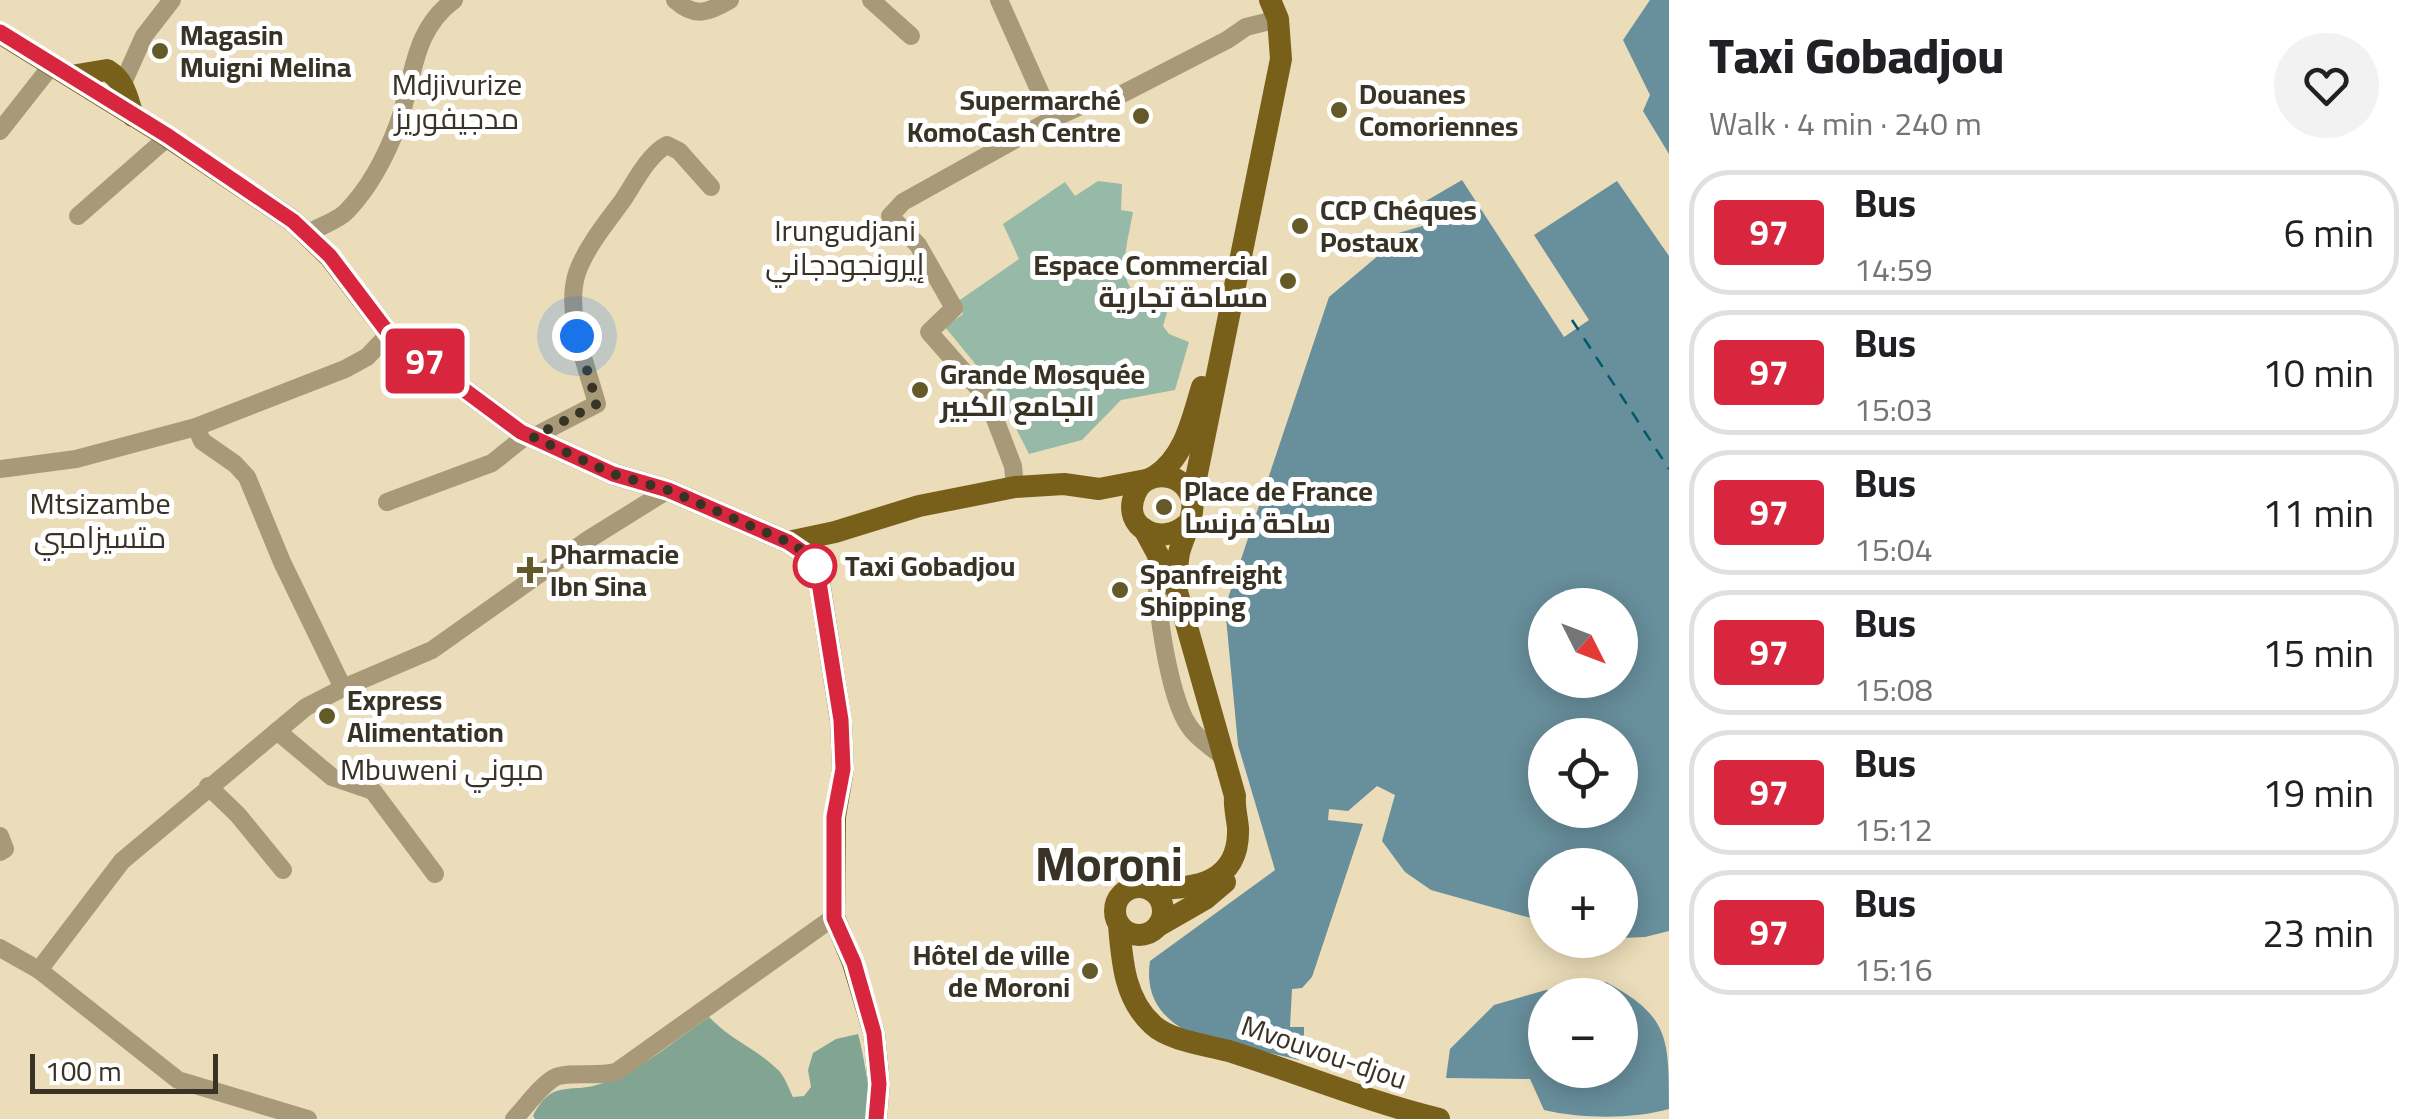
<!DOCTYPE html>
<html lang="en">
<head>
<meta charset="utf-8">
<style>
	:root { --surface:#fff; --page:#f2f2f2; --text:#202124; --muted:#757577; --line:#e0e0e0 }
	body { margin:0; font-family:Georgia,Cairo,serif; background:var(--page); color:var(--text); height:100vh; display:flex; flex-direction:column; font-size:38px; white-space:nowrap }
	* { box-sizing:border-box; margin:0 }
	p { font-size:32px; color:var(--muted) }
	.icon { flex:none; width:55px; height:55px; fill:none; stroke:currentColor; stroke-width:2; stroke-linecap:round; stroke-linejoin:round }
	.map { position:relative; flex:1; overflow:hidden }
	.drawer { display:flex; flex-direction:column; background:var(--surface); width:750px }
	.drawer>* { flex:none }
	.badge { padding:0 20px; border-radius:8px; font-size:35px; line-height:65px }
	.needle { width:65px; rotate:132deg }
	.buttons { position:absolute; left:1528px; top:588px; display:grid; gap:20px }
	.buttons a { display:grid; place-items:center; width:110px; height:110px; border-radius:50%; background:var(--surface); box-shadow:0 5px 25px #0003; font-size:50px }
	.scale { position:absolute; left:30px; bottom:25px; width:188px; box-sizing:border-box; padding-left:10px; border:5px solid #393325; border-top:0; font-size:28px; line-height:35px; white-space:nowrap; color:#393325; -webkit-text-stroke:8px #fff; paint-order:stroke }
	.you { position:absolute; width:50px; height:50px; margin:-25px; border:8px solid #fff; border-radius:50%; background:#1a73e8; box-shadow:0 0 0 15px #1a73e833 }
	.map>.badge { position:absolute; translate:-50% -50%; box-shadow:0 0 0 5px #fff }
	.round { display:grid; place-items:center; flex:none; width:105px; height:105px; border-radius:52px; background:var(--page) }
	.headline { display:flex; align-items:center; justify-content:space-between; height:170px; padding:0 40px }
	h1 { font-size:48px; font-weight:800; line-height:75px }
	ul { padding:0; list-style:none }
	li { display:flex; align-items:center; gap:30px; height:125px; margin:0 20px 15px; padding:0 20px; border:5px solid var(--line); border-radius:40px }
	li div { flex:1 }
	li b { display:block; font-size:38px }
	li em { font-style:normal }
	li .badge { min-width:110px; font-weight:700; text-align:center }
	main { display:flex; flex:1; min-height:0 }
	.map>svg:first-child { display:block }
	.green { fill:#97b9a7 }
	.forest { fill:#81a592 }
	.water { fill:#688f9c; fill-rule:evenodd }
	.lines { fill:none; stroke-linecap:round; stroke-linejoin:round }
	.ferry { stroke:#01586c; stroke-width:2.5; stroke-dasharray:12 10; stroke-linecap:butt }
	.minor { stroke:#a89a79; stroke-width:18 }
	.major { stroke:#79601a; stroke-width:22 }
	.line-casing { stroke:#fff; stroke-width:22 }
	.line { stroke:#d7263d; stroke-width:15 }
	.walk { stroke:#393325; stroke-width:10; stroke-dasharray:0 18 }
	.poi-dot { fill:#645a27; stroke:#fff; stroke-width:4 }
	.stop-dot { fill:#fff; stroke:#d7263d; stroke-width:5 }
	.labels { text-anchor:middle; dominant-baseline:central; stroke-width:10; stroke-linejoin:round; paint-order:stroke }
	.poi-label { font-size:28px; font-weight:bold; fill:#393325; stroke:#fff; text-anchor:start }
	.stop-label { font-size:28px; font-weight:bold; fill:#393325; stroke:#fff; text-anchor:start }
	.street-label { font-size:28px; fill:#393325; stroke:#fff }
	.neighbourhood-label { font-size:30px; fill:#393325; stroke:#fff }
	.town-label { font-size:48px; font-weight:bold; fill:#393325; stroke:#fff }
</style>
</head>
<body>
<main>
<div class="map">
<svg width="1669" height="1119" viewBox="0 0 1669 1119">
	<rect width="100%" height="100%" fill="#ebddb9"/>
	<path class="green" d="M1098 181 1122 184 1121 210 1133 212C1125 257 1109 297 1168 309L1163 326 1169 334 1189 342 1175 390 1121 400 1082 440 1029 454 996 389 945 327 963 314 957 302 1019 259 1003 224 1065 182 1075 196Z"/>
	<path class="forest" d="M709 1017C731 1040 755 1048 776 1068 784 1074 788 1087 793 1097L804 1096 811 1087 808 1070 813 1053 836 1039 858 1034C862 1046 873 1109 872 1119H535L533 1116C552 1078 570 1094 600 1084 639 1072 675 1040 709 1017Z"/>
	<g class="water">
		<path d="M1650 0H1669V154L1643 111 1650 95 1623 40Z"/>
		<path d="M1462 180 1564 337 1589 320 1534 235 1617 181 1669 256V931L1645 937 1620 938V865H1545V922L1431 890 1405 872 1382 841 1395 795 1377 786 1348 811 1329 809 1328 820 1363 824 1312 977 1302 988 1292 989 1290 1027H1304V1055L1299 1060 1270 1053 1257 1059C1208 1040 1140 1028 1150 961L1275 870 1238 745 1225 607 1329 297 1379 255 1388 236 1426 225V201ZM1545 605H1620V680H1545ZM1545 735H1620V810H1545Z"/>
		<path d="M1606 982C1669 1016 1669 1037 1669 1109 1634 1119 1582 1119 1544 1110L1530 1079 1446 1078 1450 1049 1494 1005 1546 990 1575 993ZM1545 995H1620V1070H1545Z"/>
	</g>
	<g class="lines">
		<path class="ferry" d="M1572 320 1669 469"/>
		<g class="minor">
			<path d="M675 0C695 18 708 13 730 0"/>
			<path d="M871 0 911 36"/>
			<path d="M999 0 1052 119"/>
			<path d="M118 94 144 36 172 0"/>
			<path d="M0 131 52 65"/>
			<path d="M78 216 168 137"/>
			<path d="M307 234C319 226 338 221 347 211 370 187 387 154 398 124 415 77 411 32 454 0"/>
			<path d="M196 427 202 441 235 464 247 477 282 562 343 688"/>
			<path d="M533 437 597 404C587 367 564 312 577 273 586 247 607 222 623 200 635 182 648 155 667 145L679 151 711 187"/>
			<path d="M0 469 76 459 196 427 345 369 367 357 389 334"/>
			<path d="M1015 487 1013 466 987 398 929 332 954 308 918 245 890 216 903 202 1052 119 1083 105 1099 104 1124 93 1227 40 1246 27 1278 19"/>
			<path d="M387 502 492 463 527 435"/>
			<path d="M1157 552C1152 587 1168 697 1189 726 1197 739 1212 747 1223 757"/>
			<path d="M277 731 332 777 373 791 435 874"/>
			<path d="M208 786 238 815 283 870"/>
			<path d="M0 836 5 849 0 852"/>
			<path d="M0 948 39 970 178 1080 308 1119"/>
			<path d="M39 970 122 861 306 707 343 688 432 650 586 541 668 490"/>
			<path d="M514 1119C526 1107 539 1087 554 1078 565 1071 598 1077 616 1072L834 917"/>
		</g>
		<g class="major">
			<path d="M0 33 168 137 293 221 330 257 389 334 521 432 613 474 668 490 788 542 810 557 818 575 841 721 843 769 835 817 834 917 853 963 874 1033 879 1084 876 1119"/>
			<path d="M71 76 107 70C125 81 127 97 133 116"/>
			<path d="M1155 476C1185 457 1192 419 1202 387"/>
			<path d="M1192 498 1281 59 1278 19 1270 0"/>
			<path d="M1144 529 1176 588 1235 796C1234 807 1237 817 1238 828 1240 884 1194 889 1151 889"/>
			<path d="M788 542 835 532 919 506 1015 487 1064 484 1099 489 1146 480"/>
			<path d="M1176 584C1177 574 1177 563 1179 553 1183 537 1195 517 1192 501 1187 472 1146 467 1135 494 1121 528 1161 547 1186 525"/>
			<circle cx="1139" cy="911" r="24"/>
			<path d="M1119 925C1122 960 1124 999 1153 1025 1170 1041 1208 1045 1232 1052 1301 1074 1369 1102 1439 1119"/>
			<path d="M1158 926 1205 899 1225 882"/>
		</g>
	</g>
	<g class="lines">
		<defs>
			<path id="line" d="M0 32 168 136 293 221 330 256 389 334 521 432 613 474 668 490 788 542 810 557 818 576 841 720 843 769 834 817V918L854 963 874 1033 879 1084 876 1119"/>
		</defs>
		<use href="#line" class="line-casing"/>
		<use href="#line" class="line"/>
		<path class="walk" d="M577 336 597 404 533 437 613 474 668 490 788 542 805 552 815 566"/>
	</g>
	<g class="poi-dot">
		<circle cx="160" cy="51" r="10"/>
		<circle cx="1339" cy="110" r="10"/>
		<circle cx="1141" cy="116" r="10"/>
		<circle cx="1300" cy="226" r="10"/>
		<circle cx="1288" cy="281" r="10"/>
		<circle cx="920" cy="390" r="10"/>
		<circle cx="1164" cy="507" r="10"/>
		<path d="M525 555h10v10h10v10h-10v10h-10v-10h-10v-10h10z"/>
		<circle cx="1120" cy="590" r="10"/>
		<circle cx="327" cy="716" r="10"/>
		<circle cx="1090" cy="971" r="10"/>
	</g>
	<circle class="stop-dot" cx="815" cy="566" r="20"/>
	<g class="labels">
		<g class="poi-label">
			<text x="180" y="35">Magasin<tspan x="180" dy="32">Muigni Melina</tspan></text>
			<text x="1359" y="94">Douanes<tspan x="1359" dy="32">Comoriennes</tspan></text>
			<text x="1121" y="100" text-anchor="end">Supermarché<tspan x="1121" dy="32">KomoCash Centre</tspan></text>
			<text x="1320" y="210">CCP Chéques<tspan x="1320" dy="32">Postaux</tspan></text>
			<text x="1268" y="265" text-anchor="end">Espace Commercial<tspan x="1268" dy="32">مساحة تجارية</tspan></text>
			<text x="940" y="374">Grande Mosquée<tspan x="940" dy="32">الجامع الكبير</tspan></text>
			<text x="1184" y="491">Place de France<tspan x="1184" dy="32">ساحة فرنسا</tspan></text>
			<text x="550" y="554">Pharmacie<tspan x="550" dy="32">Ibn Sina</tspan></text>
			<text x="1140" y="574">Spanfreight<tspan x="1140" dy="32">Shipping</tspan></text>
			<text x="347" y="700">Express<tspan x="347" dy="32">Alimentation</tspan></text>
			<text x="1070" y="955" text-anchor="end">Hôtel de ville<tspan x="1070" dy="32">de Moroni</tspan></text>
		</g>
		<g class="stop-label">
			<text x="845" y="566">Taxi Gobadjou</text>
		</g>
		<g class="street-label">
			<text transform="translate(1324 1052) rotate(19)">Mvouvou-djou</text>
		</g>
		<g class="neighbourhood-label">
			<text x="457" y="84">Mdjivurize<tspan x="457" dy="34">مدجيفوريز</tspan></text>
			<text x="845" y="230">Irungudjani<tspan x="845" dy="34">إيرونجودجاني</tspan></text>
			<text x="100" y="503">Mtsizambe<tspan x="100" dy="34">متسيزامبي</tspan></text>
			<text x="442" y="769">Mbuweni مبوني</text>
		</g>
		<g class="town-label">
			<text x="1109" y="863">Moroni</text>
		</g>
	</g>
</svg>
<div class="buttons">
<a><svg class="needle" viewBox="-14 -14 28 28"><path d="M0-13l5 13h-10z" fill="#e53935"/><path d="M0 13l5-13h-10z" fill="#757577"/></svg></a>
<a><svg class="icon" aria-label="locate" viewBox="0 0 24 24"><circle cx="12" cy="12" r="6"/><path d="M12 2v4M12 18v4M2 12h4M18 12h4"/></svg></a>
<a>+</a>
<a>−</a>
</div>
<div class="scale">100 m</div>
<div class="you" style="left:577px;top:336px"></div>
<b class="badge" style="left:425px;top:361px;background:#d7263d;color:#fff">97</b>
</div>
<section class="drawer">
<div class="headline"><div><h1>Taxi Gobadjou</h1><p>Walk · 4 min · 240 m</p></div><a class="round"><svg class="icon" aria-label="heart" viewBox="0 0 24 24"><path d="M12 20l-8-8c-3-5 5-10 8-4 3-6 11-1 8 4z"/></svg></a></div>
<ul>
<li><span class="badge" style="background:#d7263d;color:#fff">97</span><div><b>Bus</b><p>14:59</p></div><em>6 min</em></li>
<li><span class="badge" style="background:#d7263d;color:#fff">97</span><div><b>Bus</b><p>15:03</p></div><em>10 min</em></li>
<li><span class="badge" style="background:#d7263d;color:#fff">97</span><div><b>Bus</b><p>15:04</p></div><em>11 min</em></li>
<li><span class="badge" style="background:#d7263d;color:#fff">97</span><div><b>Bus</b><p>15:08</p></div><em>15 min</em></li>
<li><span class="badge" style="background:#d7263d;color:#fff">97</span><div><b>Bus</b><p>15:12</p></div><em>19 min</em></li>
<li><span class="badge" style="background:#d7263d;color:#fff">97</span><div><b>Bus</b><p>15:16</p></div><em>23 min</em></li>
</ul>
</section>
</main>
</body>
</html>
